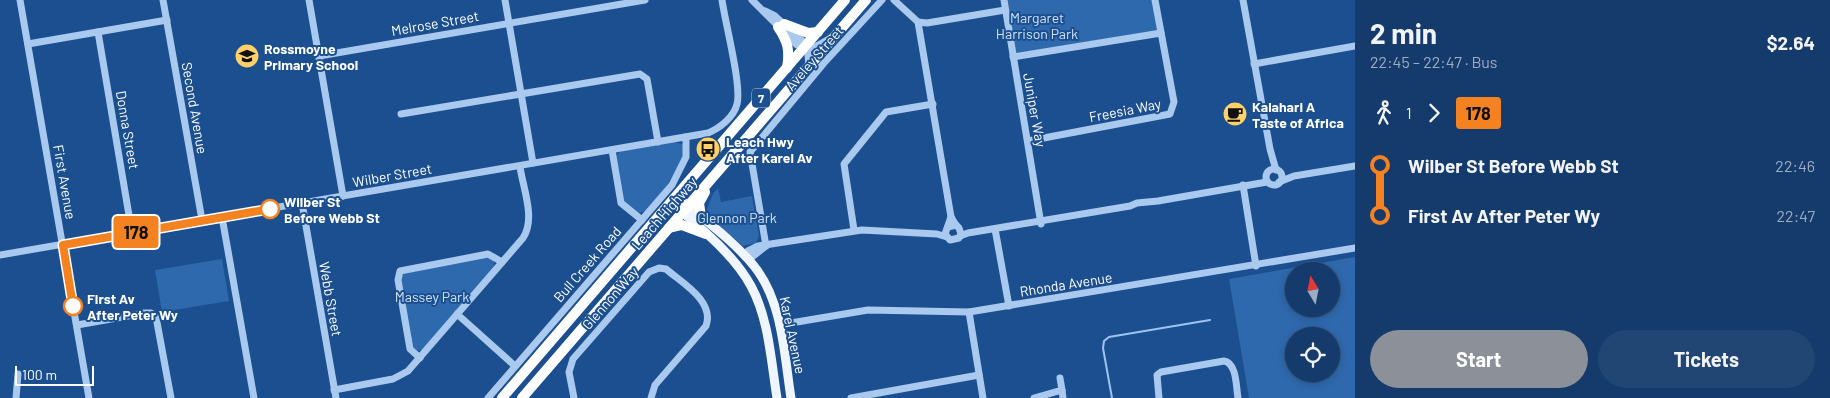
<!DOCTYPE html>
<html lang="en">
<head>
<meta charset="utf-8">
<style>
	:root { --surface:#143b6b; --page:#214673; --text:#f1f3f6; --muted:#9dadc1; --line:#33557e; --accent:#8c9099 }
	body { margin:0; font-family:Barlow,sans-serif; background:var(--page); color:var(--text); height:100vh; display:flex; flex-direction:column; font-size:19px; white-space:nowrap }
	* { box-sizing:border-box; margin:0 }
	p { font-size:16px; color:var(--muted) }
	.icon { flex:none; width:28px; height:28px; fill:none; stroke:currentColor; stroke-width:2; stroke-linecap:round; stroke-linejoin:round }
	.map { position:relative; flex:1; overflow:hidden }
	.panel { display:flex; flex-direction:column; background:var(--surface); width:475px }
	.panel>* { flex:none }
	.badge { padding:0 10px; border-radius:4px; font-size:18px; line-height:32px }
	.needle { width:32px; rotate:350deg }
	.controls { position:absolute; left:1285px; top:262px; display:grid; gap:10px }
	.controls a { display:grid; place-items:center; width:55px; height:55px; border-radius:50%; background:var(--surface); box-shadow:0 2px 8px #0003,0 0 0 1px var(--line); font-size:25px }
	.scale { position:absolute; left:15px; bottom:12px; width:79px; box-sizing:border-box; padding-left:5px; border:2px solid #fff; border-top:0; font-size:14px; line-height:18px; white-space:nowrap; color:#fff; -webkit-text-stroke:4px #1b4f8f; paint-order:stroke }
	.map>.badge { position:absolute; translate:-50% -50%; box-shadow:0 0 0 2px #fff }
	.legs { display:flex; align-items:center; gap:8px; height:55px; padding:0 15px; font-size:16px }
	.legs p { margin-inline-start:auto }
	.summary { display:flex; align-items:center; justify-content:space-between; height:85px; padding:0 15px }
	h1 { font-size:28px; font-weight:700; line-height:38px }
	.cta { display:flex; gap:10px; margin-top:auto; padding:10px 15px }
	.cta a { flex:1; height:58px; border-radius:30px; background:var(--accent); color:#fff; font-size:20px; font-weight:700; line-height:58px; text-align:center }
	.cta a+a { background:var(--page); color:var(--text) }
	ul { padding:0 15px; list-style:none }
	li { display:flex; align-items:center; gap:18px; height:50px; font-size:19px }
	li i { display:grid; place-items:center; width:8px; height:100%; margin:0 6px; background:currentColor }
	li i::after { content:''; width:12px; height:12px; margin:-6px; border:4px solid; border-radius:50%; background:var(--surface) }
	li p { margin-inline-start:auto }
	li:first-child i { background:linear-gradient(#0000 50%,currentColor 0) }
	li:last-child i { background:linear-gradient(currentColor 50%,#0000 0) }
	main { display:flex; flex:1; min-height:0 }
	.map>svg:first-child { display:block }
	.green { fill:#2e69ad; fill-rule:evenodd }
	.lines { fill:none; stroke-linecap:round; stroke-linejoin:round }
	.stream { stroke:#9cc4f0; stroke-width:2 }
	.minor { stroke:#a9c9ee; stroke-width:7 }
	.major { stroke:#f0f6ff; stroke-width:9 }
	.highway { stroke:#fff; stroke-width:10 }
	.line-1-casing { stroke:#fff; stroke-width:11 }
	.line-1 { stroke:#f58220; stroke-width:8 }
	.stop-1-dot { fill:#fff; stroke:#f58220; stroke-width:2.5 }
	.labels { text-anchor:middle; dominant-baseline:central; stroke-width:4; stroke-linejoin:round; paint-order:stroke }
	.shield { fill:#1b4f8f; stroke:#bbcadd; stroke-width:1 }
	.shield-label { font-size:12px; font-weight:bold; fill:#fff }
	.park-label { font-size:14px; fill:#cfe3fa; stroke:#1b4f8f }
	.street-label { font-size:14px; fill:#fff; stroke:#1b4f8f }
	.poi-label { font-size:14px; font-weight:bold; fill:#fff; stroke:#1b4f8f; text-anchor:start }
	.stop-label { font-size:14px; font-weight:bold; fill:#fff; stroke:#1b4f8f; text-anchor:start }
</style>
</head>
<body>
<main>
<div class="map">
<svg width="1355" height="398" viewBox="0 0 1355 398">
	<rect width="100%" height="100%" fill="#1b4f8f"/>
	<g class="green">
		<path d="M1007 0H1152L1158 30 1016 54Z"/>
		<path d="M674 142 682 144 685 152C677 168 657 211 639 213L623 201 616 155 621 151Z"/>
		<path d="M718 188 721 202 752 196 759 236 756 243 743 246 710 217 707 209 713 194Z"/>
		<path d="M487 257 494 259V266L423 349 417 351 412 346 400 277 402 274Z"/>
		<path d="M1355 257V398H1249L1229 279ZM1294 271H1331V309H1294ZM1294 336H1331V374H1294Z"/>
		<path d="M222 259 229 301 162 312 155 270Z"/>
	</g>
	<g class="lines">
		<path class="stream" d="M1112 398 1103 348 1104 341 1109 337 1210 320"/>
		<g class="minor">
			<path d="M20 0 89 398"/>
			<path d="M163 0 202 220"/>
			<path d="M309 0 343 196"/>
			<path d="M505 0 533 163"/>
			<path d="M752 0 797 45 813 48 829 39"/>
			<path d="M894 0 918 22 927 23 1005 10"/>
			<path d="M1004 0 1041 224"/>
			<path d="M1243 0 1270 149 1276 170"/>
			<path d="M765 11 775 16 807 45 809 66"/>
			<path d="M918 22 951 217 956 225"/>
			<path d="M98 32 132 233"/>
			<path d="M28 44 167 20"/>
			<path d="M319 56 645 0"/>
			<path d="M1013 57 1161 33"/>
			<path d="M1254 64 1355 46"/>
			<path d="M401 114 640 74 647 79 658 142"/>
			<path d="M1028 141 1170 114 1174 102 1155 0"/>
			<path d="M612 150 621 203 642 220"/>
			<circle cx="1274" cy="177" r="8"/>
			<path d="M1279 182 1294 176 1355 166"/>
			<path d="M1243 185 1256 266"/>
			<path d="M302 203 336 398"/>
			<path d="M222 217 254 398"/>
			<path d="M948 227 956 225 959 228 961 234 959 238 950 240 945 234 951 217"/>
			<path d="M995 229 1009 306"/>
			<path d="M854 230 844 164 886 112 933 104"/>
			<path d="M960 236 968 233 1130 206 1137 203 1158 201 1267 182"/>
			<path d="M766 246 750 152 824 63 882 0"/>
			<path d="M766 246 752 257 745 256 748 251 758 246 862 230 937 234 947 237"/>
			<path d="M0 255 708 133C720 128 734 117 737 104 742 86 725 22 722 0"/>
			<path d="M969 312 983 398"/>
			<path d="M457 314 515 366"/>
			<path d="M77 325 145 313H151L156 317 171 398"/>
			<path d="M779 325 868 310 969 312 1355 248"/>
			<path d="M420 358 410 349 398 280 400 271 488 254 502 262"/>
			<path d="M1060 378 1062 390"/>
			<path d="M334 390 393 379 408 371 523 238C536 219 523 188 520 167"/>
			<path d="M16 398 18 374"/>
			<path d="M488 398 672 185 686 157V137"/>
			<path d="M574 398 569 372 573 359 649 272 659 268 666 269C682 283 715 301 706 326L655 385 651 398"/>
			<path d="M851 398 979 375"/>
			<path d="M1034 398 1062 390 1063 398"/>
			<path d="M1159 398 1157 375 1161 372 1224 361C1237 363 1236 387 1238 398"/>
		</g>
		<g class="major">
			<path d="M677 197C703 219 733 240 754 266 783 302 784 354 791 398"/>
			<path d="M672 203C700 228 733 253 751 286 769 319 771 361 777 398"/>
		</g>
		<g class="highway">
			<path d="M784 24 808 33 818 32"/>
			<path d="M778 27C788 42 790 50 787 68"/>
			<path d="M701 217 699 203 705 192"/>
			<path d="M669 228 682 225 706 234"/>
			<path d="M502 398 845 0"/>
			<path d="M522 398 866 0"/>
		</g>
	</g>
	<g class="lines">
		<defs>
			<path id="line-1" d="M73 306 63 245 270 209"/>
		</defs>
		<use href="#line-1" class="line-1-casing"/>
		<use href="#line-1" class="line-1"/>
	</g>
	<defs>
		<symbol id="school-disc" viewBox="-11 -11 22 22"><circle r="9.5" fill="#ffd166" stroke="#1b4f8f"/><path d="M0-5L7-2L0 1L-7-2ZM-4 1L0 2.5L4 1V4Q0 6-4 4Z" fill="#111"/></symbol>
		<symbol id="cafe-disc" viewBox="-11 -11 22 22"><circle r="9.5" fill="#ffd166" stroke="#1b4f8f"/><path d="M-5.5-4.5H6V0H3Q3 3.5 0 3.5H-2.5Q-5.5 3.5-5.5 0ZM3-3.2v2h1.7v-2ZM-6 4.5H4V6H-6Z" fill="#111"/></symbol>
		<symbol id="bus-disc" viewBox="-11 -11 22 22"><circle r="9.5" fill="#ffd166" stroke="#1b4f8f"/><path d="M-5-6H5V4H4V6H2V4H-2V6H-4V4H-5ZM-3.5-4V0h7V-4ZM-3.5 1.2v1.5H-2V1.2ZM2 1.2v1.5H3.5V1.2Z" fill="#111"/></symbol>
	</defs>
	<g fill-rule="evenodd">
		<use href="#school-disc" x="233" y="42" width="28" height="28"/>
		<use href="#cafe-disc" x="1221" y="100" width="28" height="28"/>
		<use href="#bus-disc" x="694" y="135" width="28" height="28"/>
	</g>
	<g class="stop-1-dot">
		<circle cx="270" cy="209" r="9"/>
		<circle cx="73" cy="306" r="9"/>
	</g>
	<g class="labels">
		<rect class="shield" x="752" y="88.5" width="18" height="19" rx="4"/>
		<g class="shield-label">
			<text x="761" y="98">7</text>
		</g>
		<g class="park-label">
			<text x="1037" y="17">Margaret<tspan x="1037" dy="16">Harrison Park</tspan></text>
			<text x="737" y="217">Glennon Park</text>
			<text x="432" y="296">Massey Park</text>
		</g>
		<g class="street-label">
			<text transform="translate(435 23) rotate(-10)">Melrose Street</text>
			<text transform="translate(814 58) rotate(-49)">Aveley Street</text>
			<text transform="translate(195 108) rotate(80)">Second Avenue</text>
			<text transform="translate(1035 110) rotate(80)">Juniper Way</text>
			<text transform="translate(1125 110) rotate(-11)">Freesia Way</text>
			<text transform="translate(128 130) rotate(80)">Donna Street</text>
			<text transform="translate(392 175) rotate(-10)">Wilber Street</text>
			<text transform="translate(65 182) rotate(80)">First Avenue</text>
			<text transform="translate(664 213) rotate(-49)">Leach Highway</text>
			<text transform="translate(587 264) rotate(-49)">Bull Creek Road</text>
			<text transform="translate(1066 284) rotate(-9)">Rhonda Avenue</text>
			<text transform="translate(610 298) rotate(-49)">Glennon Way</text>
			<text transform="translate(331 299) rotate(80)">Webb Street</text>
			<text transform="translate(793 335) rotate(78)">Karel Avenue</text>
		</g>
		<g class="poi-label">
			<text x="264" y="48">Rossmoyne<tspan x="264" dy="16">Primary School</tspan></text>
			<text x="1252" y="106">Kalahari A<tspan x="1252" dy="16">Taste of Africa</tspan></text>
			<text x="726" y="141">Leach Hwy<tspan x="726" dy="16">After Karel Av</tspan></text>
		</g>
		<g class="stop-label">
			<text x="284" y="201">Wilber St<tspan x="284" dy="16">Before Webb St</tspan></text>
			<text x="87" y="298">First Av<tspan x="87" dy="16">After Peter Wy</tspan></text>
		</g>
	</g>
</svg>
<div class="controls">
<a><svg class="needle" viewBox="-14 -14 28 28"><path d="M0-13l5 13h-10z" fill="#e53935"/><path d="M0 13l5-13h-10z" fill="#9dadc1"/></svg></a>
<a><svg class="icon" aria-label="locate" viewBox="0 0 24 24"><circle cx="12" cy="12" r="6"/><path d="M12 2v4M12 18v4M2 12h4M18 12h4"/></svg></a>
</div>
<div class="scale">100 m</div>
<b class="badge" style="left:136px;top:232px;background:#f58220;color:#111">178</b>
</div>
<section class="panel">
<div class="summary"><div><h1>2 min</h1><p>22:45 – 22:47 · Bus</p></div><b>$2.64</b></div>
<div class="legs"><svg class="icon" aria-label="walk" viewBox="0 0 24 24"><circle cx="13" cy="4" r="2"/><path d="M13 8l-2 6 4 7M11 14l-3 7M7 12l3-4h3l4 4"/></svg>1<svg class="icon" aria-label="forward" viewBox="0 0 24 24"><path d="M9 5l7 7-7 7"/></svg><b class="badge" style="background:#f58220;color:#111">178</b></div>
<ul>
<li><i style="color:#f58220"></i><b>Wilber St Before Webb St</b><p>22:46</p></li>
<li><i style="color:#f58220"></i><b>First Av After Peter Wy</b><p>22:47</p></li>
</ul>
<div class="cta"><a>Start</a><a>Tickets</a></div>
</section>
</main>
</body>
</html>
